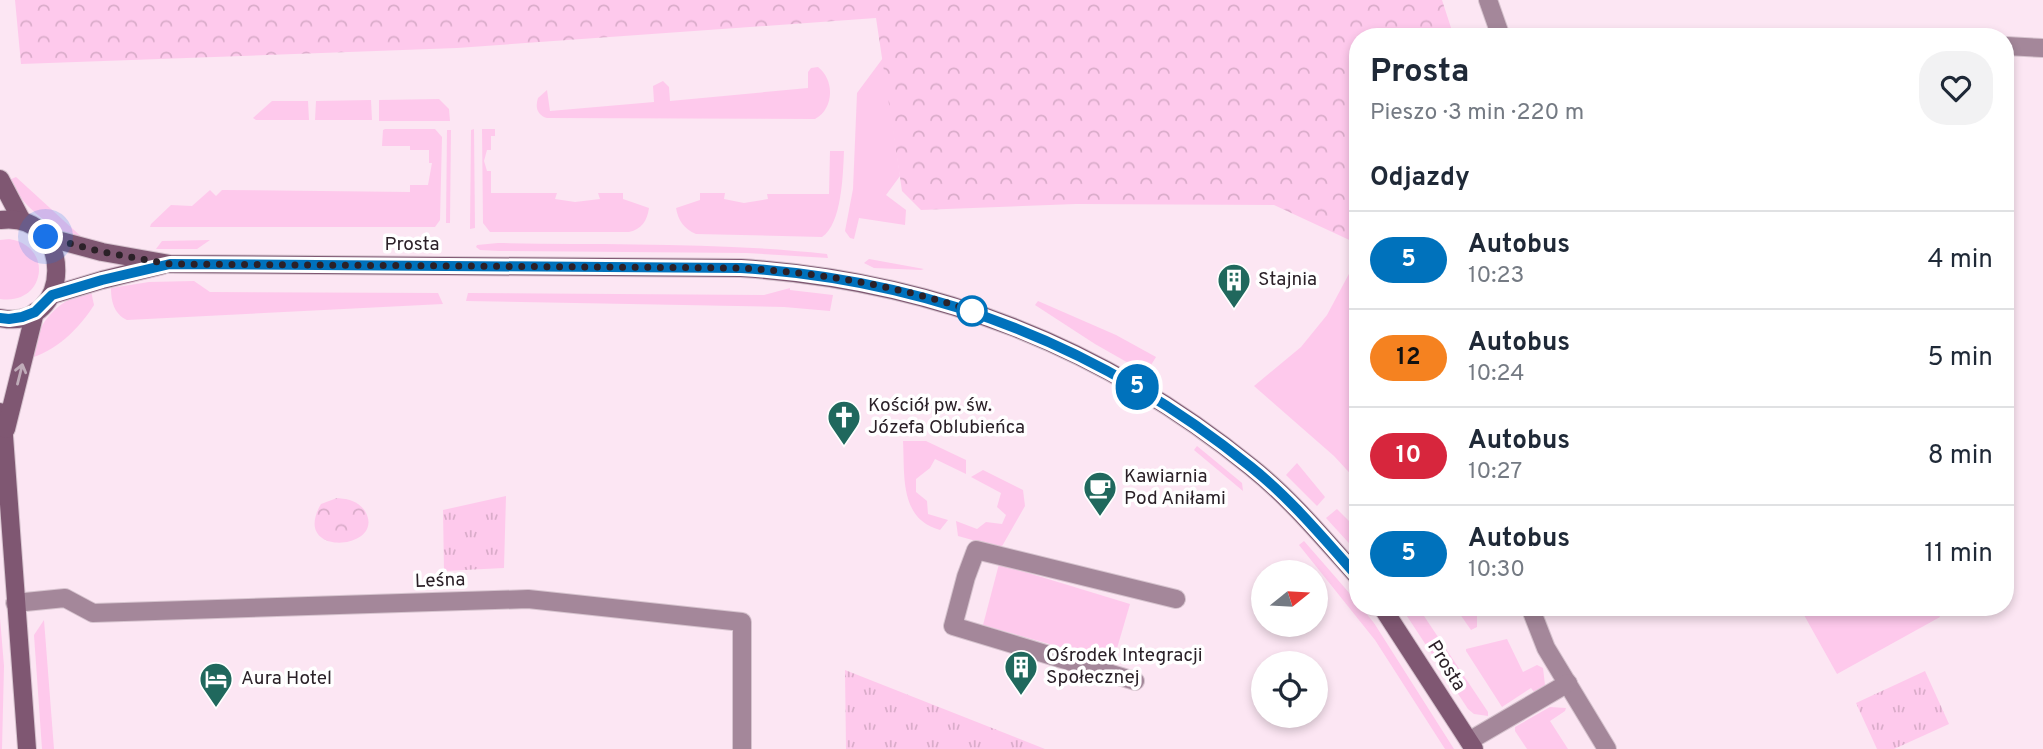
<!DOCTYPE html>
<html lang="pl">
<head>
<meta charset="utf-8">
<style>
	:root { --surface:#fff; --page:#f2f2f3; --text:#1f2937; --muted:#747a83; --line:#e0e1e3 }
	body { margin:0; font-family:Overpass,sans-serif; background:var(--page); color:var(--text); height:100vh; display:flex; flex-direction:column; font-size:26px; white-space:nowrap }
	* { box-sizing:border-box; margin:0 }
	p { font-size:23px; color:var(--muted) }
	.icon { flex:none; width:38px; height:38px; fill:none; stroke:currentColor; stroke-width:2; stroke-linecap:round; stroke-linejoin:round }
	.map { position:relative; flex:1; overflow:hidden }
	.details { position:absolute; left:1349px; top:28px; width:665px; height:588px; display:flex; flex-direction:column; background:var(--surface); border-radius:28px; box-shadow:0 4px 10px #0003 }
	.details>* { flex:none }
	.badge { padding:0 14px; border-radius:23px; font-size:24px; line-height:46px }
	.needle { width:46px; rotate:72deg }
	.controls { position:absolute; left:1251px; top:560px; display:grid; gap:14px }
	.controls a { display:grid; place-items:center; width:77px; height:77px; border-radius:50%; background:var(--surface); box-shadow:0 4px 10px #0003; font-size:35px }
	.you { position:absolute; width:35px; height:35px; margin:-18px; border:5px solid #fff; border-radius:50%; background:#1a73e8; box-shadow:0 0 0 10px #1a73e833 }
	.map>.badge { position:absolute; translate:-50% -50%; box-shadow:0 0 0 4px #fff }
	h2 { padding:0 21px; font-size:26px; line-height:63px }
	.round { display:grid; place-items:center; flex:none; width:74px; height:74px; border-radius:28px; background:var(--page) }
	.summary { display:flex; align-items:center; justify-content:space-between; height:119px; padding:0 21px }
	h1 { font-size:33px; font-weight:700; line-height:52px }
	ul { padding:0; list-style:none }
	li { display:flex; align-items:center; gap:21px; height:98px; padding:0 21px; border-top:2px solid var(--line) }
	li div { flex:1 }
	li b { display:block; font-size:26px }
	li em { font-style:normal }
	li .badge { min-width:77px; font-weight:700; text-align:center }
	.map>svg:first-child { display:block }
	.grass { fill:#fec9ec }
	.forest { fill:url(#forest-crowns) }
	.park { fill:url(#park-tufts) }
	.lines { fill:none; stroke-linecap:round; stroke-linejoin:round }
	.street-casing { stroke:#d6c3ce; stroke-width:20 }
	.secondary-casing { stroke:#d6c3ce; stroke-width:20 }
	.street { stroke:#a4879a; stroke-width:18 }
	.secondary { stroke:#7f5772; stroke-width:18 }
	.oneway { stroke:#bfabb8 }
	.line-casing { stroke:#fff; stroke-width:16 }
	.line { stroke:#0072bc; stroke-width:10 }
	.walk { stroke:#2b2128; stroke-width:7; stroke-dasharray:0 12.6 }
	.stop-dot { fill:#fff; stroke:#0072bc; stroke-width:3.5 }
	.labels { text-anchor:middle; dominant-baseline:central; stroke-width:7; stroke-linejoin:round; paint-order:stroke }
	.street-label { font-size:19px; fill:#2b2128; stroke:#fff }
	.poi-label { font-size:19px; fill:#2b2128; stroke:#fff; text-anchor:start }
</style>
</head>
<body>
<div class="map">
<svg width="2043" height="749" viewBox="0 0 2043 749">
	<defs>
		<pattern id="forest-crowns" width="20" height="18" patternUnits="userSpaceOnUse" patternTransform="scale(1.75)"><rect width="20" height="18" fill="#fec9ec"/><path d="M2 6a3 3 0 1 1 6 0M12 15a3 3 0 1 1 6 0" fill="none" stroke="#daacca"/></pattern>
		<pattern id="park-tufts" width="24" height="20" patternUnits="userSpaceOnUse" patternTransform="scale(1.75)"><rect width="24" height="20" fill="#fec9ec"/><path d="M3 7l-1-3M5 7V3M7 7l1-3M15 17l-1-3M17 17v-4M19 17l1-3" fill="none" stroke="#daacca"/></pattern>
	</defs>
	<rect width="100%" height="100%" fill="#fce6f3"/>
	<g class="grass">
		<path d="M883 58 900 176 886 195 906 210 905 225 859 218 854 239 850 238 845 231 853 189 857 93Z"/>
		<path d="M818 67C835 80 834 109 815 119L547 118C537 115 535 107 538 98L547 90 550 111 654 102 653 86 663 81 669 87 670 101 808 88V72L811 68Z"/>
		<path d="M439 99 449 109 450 121H379V100Z"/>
		<path d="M371 100 372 120H315L316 101Z"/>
		<path d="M272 101H308L309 120H256L253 118Z"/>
		<path d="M385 129H435L442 137 440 220 435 227H150L151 224 171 205 192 206 210 190 216 196 222 190 410 192V185H428L432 163H429V150H410V146H382L383 130Z"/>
		<path d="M474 129 475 228 470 229 471 130Z"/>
		<path d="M482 129H495V136H491V150H487L484 161 487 171H491V193H557L555 199 575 202 600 199 598 193H623V199L649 208C647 221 642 229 629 232H490L483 223Z"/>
		<path d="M447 130H451L450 223H446Z"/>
		<path d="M830 151H844C843 174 842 224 822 237L696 234C684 229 678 220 676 208L700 200V193H725L724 199 744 203 768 199 767 194H829Z"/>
		<path d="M16 177 86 241C54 231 25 210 9 180Z"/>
		<path d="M9 239C55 246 45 306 0 299V240Z"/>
		<path d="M210 240 197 249H156L162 241Z"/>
		<path d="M498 243C608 245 718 242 827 254L828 258 746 253 499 251 480 250 476 247 477 245Z"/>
		<path d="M1358 257V482L1334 456 1254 386 1301 347 1327 315Z"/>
		<path d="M869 259 924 269 921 270 874 268 864 263Z"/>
		<path d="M194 281 210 292 438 293 443 304 127 320C114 314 111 301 111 288L149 282Z"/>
		<path d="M790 288V290L833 295 830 311 784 307 466 301 468 293 764 295Z"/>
		<path d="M91 291 94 305C79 329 55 352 27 359 40 323 53 301 91 291Z"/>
		<path d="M1038 301 1116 335 1156 357 1146 373 1095 344 1035 305Z"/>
		<path d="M903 441H926L966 460V474L935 459 930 468 916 479V492L927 501 928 514 948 520 940 530C899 519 905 475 903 441Z"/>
		<path d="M1197 446 1242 483 1243 491 1194 450Z"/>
		<path d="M1297 463 1325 497 1317 506 1286 475Z"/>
		<path d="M983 470 1023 490 1025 506 1001 548 958 536 956 521 977 529 986 522 1002 524 1006 515 997 507 1001 493 971 477Z"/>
		<path d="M1337 509 1358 530V553L1326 518Z"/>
		<path d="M1304 541 1358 603V607H1361L1374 623 1454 749H1445L1375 640 1299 545Z"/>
		<path d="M999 564 1130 604 1113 662 983 625Z"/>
		<path d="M1401 607H1418L1488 712V716L1474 714 1468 709Z"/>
		<path d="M1455 607H1477V627L1471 630Z"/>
		<path d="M1818 607H1935L1940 617 1837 674 1804 615Z"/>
		<path d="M0 618 4 666 2 749H0Z"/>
		<path d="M44 620 54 749H42L34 635Z"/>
		<path d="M1507 639 1523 672 1537 665 1543 668 1545 685 1534 692 1531 688 1502 707 1466 651V649Z"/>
		<path d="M1550 707 1566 708 1565 711 1550 721 1568 749H1527L1515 731V727Z"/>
	</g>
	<g class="forest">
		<path d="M15 0H1442L1454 37H1358V244L1274 205 1076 204 921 210 902 191 876 18 457 48 21 64Z"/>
		<path d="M337 498C349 499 358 501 365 511 388 550 289 559 321 504Z"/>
	</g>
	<g class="park">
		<path d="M506 496 504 568 444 571 443 510Z"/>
		<path d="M845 670 1045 749H846Z"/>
		<path d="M1925 671 1949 724 1894 749H1877L1856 703Z"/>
	</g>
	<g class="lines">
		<defs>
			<g id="street">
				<path d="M1488 0 1501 37"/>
				<path d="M2006 46 2043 48"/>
				<path d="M15 603 65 598 93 613 528 599 742 622V749"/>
				<path d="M1530 607 1546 648 1607 749"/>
				<path d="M1135 681 953 626 966 577 976 550 1176 599"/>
				<path d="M1469 741 1568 683"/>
			</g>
			<g id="secondary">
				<path d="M0 179 22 221"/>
				<path d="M0 220C76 210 74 333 0 318"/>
				<path d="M46 237 102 252 170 264 741 268C934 281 1101 345 1251 467 1291 499 1324 539 1358 577"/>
				<path d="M52 295 102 280 163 265"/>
				<path d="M0 412 4 436 27 749"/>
				<path d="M6 429 35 312"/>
				<path d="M1382 607 1474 749"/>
			</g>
		</defs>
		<use href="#street" class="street-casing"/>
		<use href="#secondary" class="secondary-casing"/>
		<use href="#street" class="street"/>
		<use href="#secondary" class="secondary"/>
	</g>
	<defs><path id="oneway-shaft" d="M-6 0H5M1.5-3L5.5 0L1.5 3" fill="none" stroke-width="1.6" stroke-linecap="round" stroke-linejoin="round" transform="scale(1.75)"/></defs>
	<use class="oneway" href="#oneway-shaft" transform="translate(20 374) rotate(-76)"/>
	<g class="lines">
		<defs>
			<path id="line" d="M0 318 9 319 22 317 35 312 52 295 102 280 170 264 741 268C932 280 1102 346 1251 467 1291 499 1324 539 1358 577"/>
		</defs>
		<use href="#line" class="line-casing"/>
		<use href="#line" class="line"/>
		<path class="walk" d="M46 237 102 252 170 264 741 268C822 273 901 286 978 313L972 311"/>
	</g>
	<defs>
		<symbol id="building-pin" viewBox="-11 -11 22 30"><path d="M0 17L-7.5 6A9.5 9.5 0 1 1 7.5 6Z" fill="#20685d" stroke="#fff"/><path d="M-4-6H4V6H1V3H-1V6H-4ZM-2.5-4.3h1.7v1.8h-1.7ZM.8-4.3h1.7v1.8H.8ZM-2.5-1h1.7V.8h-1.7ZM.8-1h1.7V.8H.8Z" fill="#fff"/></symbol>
		<symbol id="church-pin" viewBox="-11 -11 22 30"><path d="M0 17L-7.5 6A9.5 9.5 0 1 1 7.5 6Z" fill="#20685d" stroke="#fff"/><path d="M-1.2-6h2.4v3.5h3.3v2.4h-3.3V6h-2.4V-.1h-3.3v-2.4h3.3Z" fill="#fff"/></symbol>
		<symbol id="cafe-pin" viewBox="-11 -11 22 30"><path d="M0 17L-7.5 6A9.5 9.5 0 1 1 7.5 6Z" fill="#20685d" stroke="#fff"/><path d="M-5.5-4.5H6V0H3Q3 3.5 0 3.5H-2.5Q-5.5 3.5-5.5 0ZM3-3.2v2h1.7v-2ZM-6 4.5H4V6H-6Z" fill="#fff"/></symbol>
		<symbol id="hotel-pin" viewBox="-11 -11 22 30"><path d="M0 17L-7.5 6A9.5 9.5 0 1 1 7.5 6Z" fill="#20685d" stroke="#fff"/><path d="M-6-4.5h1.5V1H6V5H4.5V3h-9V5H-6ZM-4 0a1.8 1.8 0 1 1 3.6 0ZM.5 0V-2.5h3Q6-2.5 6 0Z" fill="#fff"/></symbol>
	</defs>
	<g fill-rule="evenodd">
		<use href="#building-pin" x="1215" y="261" width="38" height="52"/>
		<use href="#church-pin" x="825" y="398" width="38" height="52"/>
		<use href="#cafe-pin" x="1081" y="469" width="38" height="52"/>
		<use href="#building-pin" x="1002" y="648" width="38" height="52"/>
		<use href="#hotel-pin" x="197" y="660" width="38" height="52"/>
	</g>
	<circle class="stop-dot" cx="972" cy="311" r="14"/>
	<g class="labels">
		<g class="street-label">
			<text x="412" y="245">Prosta</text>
			<text transform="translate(440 581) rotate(-2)">Leśna</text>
			<text transform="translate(1446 666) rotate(58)">Prosta</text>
		</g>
		<g class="poi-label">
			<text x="1258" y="280">Stajnia</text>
			<text x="868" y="406">Kościół pw. św.<tspan x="868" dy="22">Józefa Oblubieńca</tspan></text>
			<text x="1124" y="477">Kawiarnia<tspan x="1124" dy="22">Pod Aniłami</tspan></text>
			<text x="1046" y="656">Ośrodek Integracji<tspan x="1046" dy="22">Społecznej</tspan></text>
			<text x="241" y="679">Aura Hotel</text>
		</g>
	</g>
</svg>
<div class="controls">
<a><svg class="needle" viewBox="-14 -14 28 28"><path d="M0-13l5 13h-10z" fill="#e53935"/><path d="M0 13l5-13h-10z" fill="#747a83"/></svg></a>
<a><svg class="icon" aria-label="locate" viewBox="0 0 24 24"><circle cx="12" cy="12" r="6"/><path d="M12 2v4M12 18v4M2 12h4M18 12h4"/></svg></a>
</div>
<div class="you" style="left:46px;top:237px"></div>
<b class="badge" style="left:1137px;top:387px;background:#0072bc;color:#fff">5</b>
<section class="details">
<div class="summary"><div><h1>Prosta</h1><p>Pieszo · 3 min · 220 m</p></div><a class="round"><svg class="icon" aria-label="heart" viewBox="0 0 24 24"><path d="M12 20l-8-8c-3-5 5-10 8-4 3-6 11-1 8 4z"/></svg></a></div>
<h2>Odjazdy</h2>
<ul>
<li><span class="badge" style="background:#0072bc;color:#fff">5</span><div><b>Autobus</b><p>10:23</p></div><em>4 min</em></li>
<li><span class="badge" style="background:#f58220;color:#111">12</span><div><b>Autobus</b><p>10:24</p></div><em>5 min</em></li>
<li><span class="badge" style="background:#d7263d;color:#fff">10</span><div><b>Autobus</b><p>10:27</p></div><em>8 min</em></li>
<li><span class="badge" style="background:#0072bc;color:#fff">5</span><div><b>Autobus</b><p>10:30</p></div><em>11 min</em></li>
</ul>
</section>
</div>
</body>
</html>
